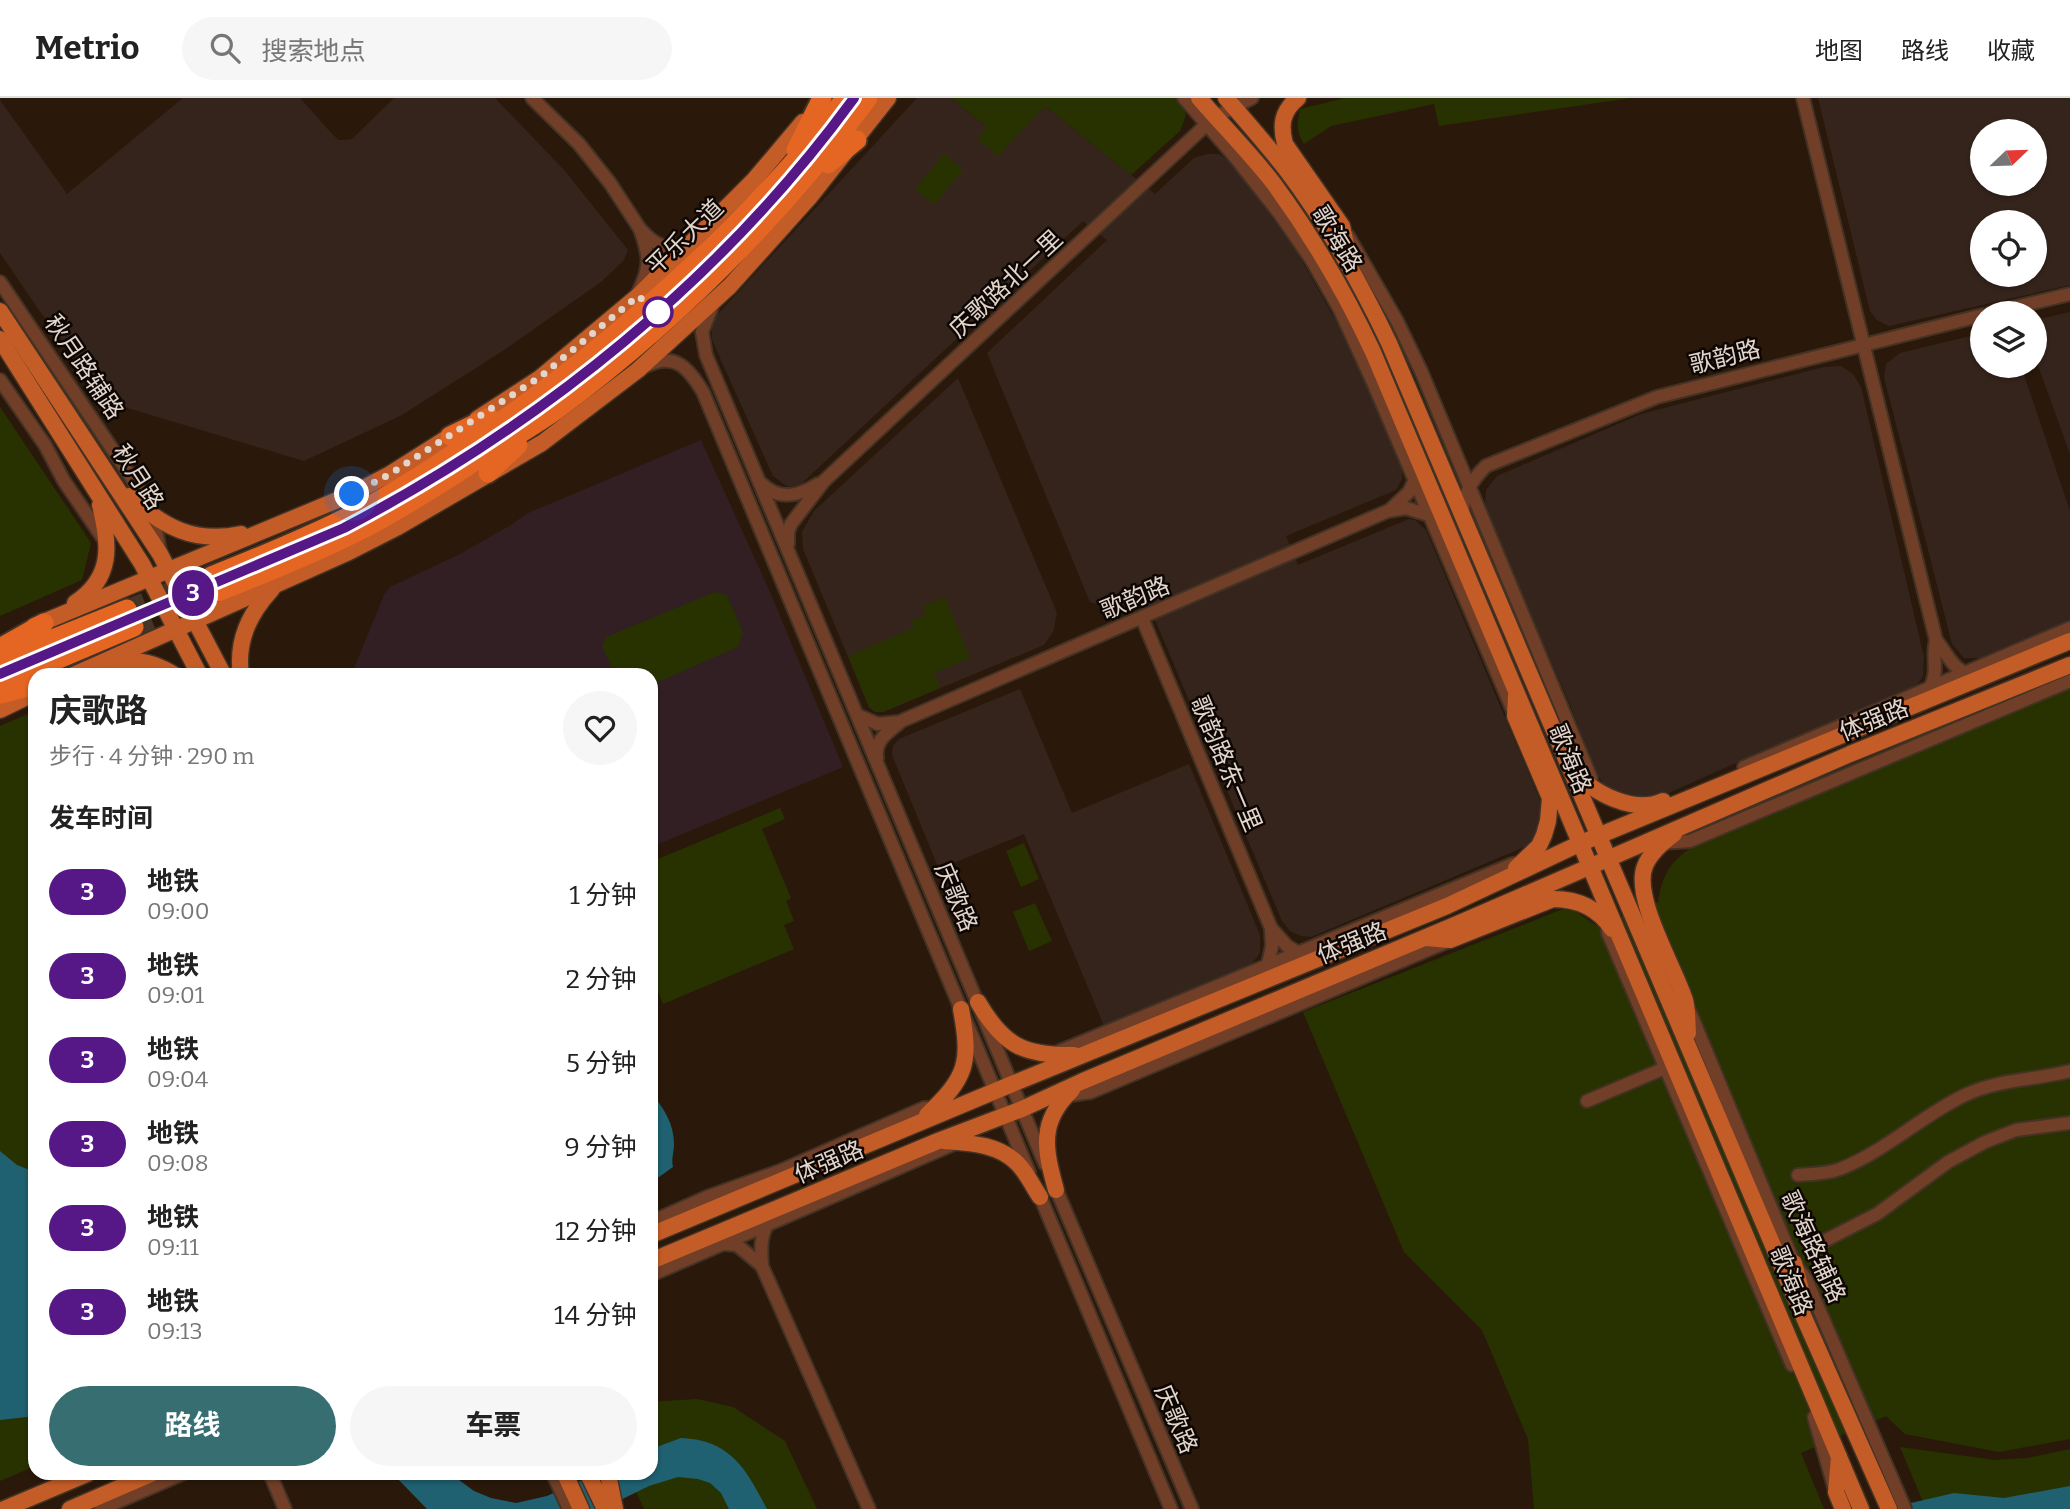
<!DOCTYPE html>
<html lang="zh">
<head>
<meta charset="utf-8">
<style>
	:root { --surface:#fff; --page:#f6f6f6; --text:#222; --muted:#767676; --line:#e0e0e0; --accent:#376e71 }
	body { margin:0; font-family:Bitter,"Noto Sans SC",serif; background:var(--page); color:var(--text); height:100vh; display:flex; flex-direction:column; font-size:26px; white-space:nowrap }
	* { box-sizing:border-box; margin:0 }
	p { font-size:23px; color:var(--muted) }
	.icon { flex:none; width:38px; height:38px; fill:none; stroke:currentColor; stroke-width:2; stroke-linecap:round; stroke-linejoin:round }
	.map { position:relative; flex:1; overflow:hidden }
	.panel { position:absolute; left:28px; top:570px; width:630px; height:812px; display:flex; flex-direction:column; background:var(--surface); border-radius:21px; box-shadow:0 2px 5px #0004 }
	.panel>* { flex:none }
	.badge { padding:0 14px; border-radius:23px; font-size:24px; line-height:46px }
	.needle { width:46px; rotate:67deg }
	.fabs { position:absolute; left:1970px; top:21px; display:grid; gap:14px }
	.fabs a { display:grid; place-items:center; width:77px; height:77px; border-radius:50%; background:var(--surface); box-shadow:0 2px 5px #0004; font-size:35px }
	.you { position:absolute; width:35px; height:35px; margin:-18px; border:5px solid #fff; border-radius:50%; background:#1a73e8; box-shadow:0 0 0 10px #1a73e833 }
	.map>.badge { position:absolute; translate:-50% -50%; box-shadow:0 0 0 4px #fff }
	h2 { padding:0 21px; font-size:26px; line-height:63px }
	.round { display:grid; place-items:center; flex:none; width:74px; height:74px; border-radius:37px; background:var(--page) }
	.overview { display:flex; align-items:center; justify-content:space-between; height:119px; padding:0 21px }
	h1 { font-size:33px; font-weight:700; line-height:52px }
	.cta { display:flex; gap:14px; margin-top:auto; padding:14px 21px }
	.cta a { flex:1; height:80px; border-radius:42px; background:var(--accent); color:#fff; font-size:28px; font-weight:700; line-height:80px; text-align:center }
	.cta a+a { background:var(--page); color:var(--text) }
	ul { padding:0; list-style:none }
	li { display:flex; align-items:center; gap:21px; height:84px; padding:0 21px }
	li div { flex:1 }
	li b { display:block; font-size:26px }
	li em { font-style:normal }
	li .badge { min-width:77px; font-weight:700; text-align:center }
	header { display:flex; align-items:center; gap:42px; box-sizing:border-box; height:98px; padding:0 35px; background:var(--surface); border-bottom:2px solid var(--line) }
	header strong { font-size:33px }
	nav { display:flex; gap:38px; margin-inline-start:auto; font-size:24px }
	.search { width:490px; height:63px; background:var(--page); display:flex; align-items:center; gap:18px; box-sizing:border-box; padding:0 24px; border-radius:38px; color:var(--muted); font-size:26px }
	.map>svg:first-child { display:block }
	.commercial { fill:#35241c; fill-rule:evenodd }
	.medical { fill:#311f23 }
	.green { fill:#283201 }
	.water { fill:#1f6170 }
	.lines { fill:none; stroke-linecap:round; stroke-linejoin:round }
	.highway-tunnel { stroke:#453527; stroke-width:19; stroke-dasharray:19 10; stroke-linecap:butt }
	.minor-casing { stroke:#443325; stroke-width:16 }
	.major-casing { stroke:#443325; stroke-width:19 }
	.highway-casing { stroke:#443325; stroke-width:23 }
	.minor { stroke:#713f28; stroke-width:12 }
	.major { stroke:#c45c27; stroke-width:16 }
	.highway { stroke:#e56623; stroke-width:19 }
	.line-casing { stroke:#fff; stroke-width:16 }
	.line { stroke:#571887; stroke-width:10 }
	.walk { stroke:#e1d5cc; stroke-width:7; stroke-dasharray:0 12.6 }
	.stop-dot { fill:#fff; stroke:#571887; stroke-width:3.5 }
	.labels { text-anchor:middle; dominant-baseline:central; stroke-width:5; stroke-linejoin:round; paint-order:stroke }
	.street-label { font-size:24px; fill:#e1d5cc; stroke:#0d0603 }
</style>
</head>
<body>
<header>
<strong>Metrio</strong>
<div class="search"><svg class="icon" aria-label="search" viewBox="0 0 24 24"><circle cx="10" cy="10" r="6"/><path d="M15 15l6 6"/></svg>搜索地点</div>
<nav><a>地图</a><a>路线</a><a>收藏</a></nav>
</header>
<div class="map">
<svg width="2070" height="1411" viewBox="0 0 2070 1411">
	<rect width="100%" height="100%" fill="#2a190a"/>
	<g class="commercial">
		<path d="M183 0H300L333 37 339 42H345L352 41 394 0H495L565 73 628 152 624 162 601 184 504 252 402 317 304 363 111 305 41 215 0 155V2L67 96Z"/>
		<path d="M917 0H951L987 29 1045 8 1155 96 1194 60 1207 56H1219L1233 65 1297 154 1353 253 1402 366V381L1396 392 1286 438 1298 467 1409 421 1415 422 1426 432 1541 705 1539 735 1529 747 1311 839 1301 838 1290 833 1282 823 1145 498 1114 511 1090 504 987 255 1107 142 1083 123 801 386 788 389 773 378 712 242V229L716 218Z"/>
		<path d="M1818 0H2070V187L1889 228 1877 222 1870 213ZM1983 33H2035V86H1983ZM1983 124H2035V177H1983Z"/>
		<path d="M2070 214V356L2035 259V222Z"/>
		<path d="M1983 235V268H2021L2070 413V523L1983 560H1964L1952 546 1884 279 1886 266 1900 255Z"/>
		<path d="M1841 268 1853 276 1861 289 1924 559 1923 578 1914 592 1774 648 1653 702 1628 701 1607 691 1596 674 1570 607 1485 411 1486 392 1497 378 1641 316 1824 269Z"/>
		<path d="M958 280 1057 515 1053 534 1044 547 883 614H875L869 609 803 451 802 434 814 413Z"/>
		<path d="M1020 591 1072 715 1189 666 1260 837V855L1248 870 1105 930 1024 736 939 771 892 657 893 648 899 641Z"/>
	</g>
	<path class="medical" d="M701 342 770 494 843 669 651 749V578H351L384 497 390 489 460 456 511 427 526 416Z"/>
	<g class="green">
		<path d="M951 0H1179L1186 17 1180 33 1131 77 1045 8 998 58 977 41 987 29Z"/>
		<path d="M1345 0H1631L1439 28 1434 6 1331 28 1304 46C1296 34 1297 25 1300 11Z"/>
		<path d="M944 56 963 72 934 107 915 91Z"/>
		<path d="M0 309 91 445 82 482 0 518Z"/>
		<path d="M715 494 727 497 743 535 738 549 651 587V578L615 577 602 548 606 539Z"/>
		<path d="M945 499 970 560 934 575 940 590 883 614H875L869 609 848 558 914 530 911 523 926 517 923 508Z"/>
		<path d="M2070 589V1341L1999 1354 1905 1336 1886 1318 1801 1355 1824 1411H1534L1528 1341 1482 1232 1404 1154 1303 914 1568 809 1597 828 1658 804C1663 771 1675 759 1703 742Z"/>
		<path d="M35 613V1368L0 1383V628Z"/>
		<path d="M780 710 785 721 762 731 791 800 786 803 794 823 784 827 794 851 663 906 651 877V764Z"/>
		<path d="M1024 745 1039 781 1021 789 1006 753Z"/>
		<path d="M1035 805 1052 843 1029 853 1013 814Z"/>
		<path d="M697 1301 733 1309 785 1343 817 1411H644L628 1376H651V1304Z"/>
		<path d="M1900 1349 1995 1362 2027 1360 2070 1351V1411H1926Z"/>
	</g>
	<g class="water">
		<path d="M651 995C664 1010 674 1026 674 1046 674 1054 671 1061 673 1069L659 1079 651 1081Z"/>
		<path d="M0 1053 17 1067 35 1074V1318L0 1322Z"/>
		<path d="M681 1340C731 1342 746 1371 767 1411H729L721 1395 710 1385 698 1381 678 1379 649 1388 602 1411H427L393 1376H451L474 1393 491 1400 516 1405 547 1398 596 1376H651V1351Z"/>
		<path d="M2070 1388V1411H1885L1954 1395 2004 1400Z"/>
	</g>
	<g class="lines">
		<g class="highway-tunnel">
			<path d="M127 511 211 478"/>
			<path d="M134 529 218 494"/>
		</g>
		<defs>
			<g id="minor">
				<path d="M532 0 579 46 610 85 640 131"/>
				<path d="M1184 0 1235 59 1279 115 1311 161 1339 210 1372 282 1514 615"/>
				<path d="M1803 0 1936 542C1951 561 1952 573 1979 580"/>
				<path d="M1348 138 1397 223 1421 273 1591 680 1590 690"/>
				<path d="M0 184 135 385 153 416 160 453"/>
				<path d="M638 195C651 168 650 159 640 131 655 148 669 155 690 143"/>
				<path d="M713 206 702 234 706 257 1045 1066"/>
				<path d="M1991 215 2070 196"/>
				<path d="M644 269C674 253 688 269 703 294L1029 1074"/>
				<path d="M0 282 45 347 64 383 105 443"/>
				<path d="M762 386C780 403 799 398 818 386"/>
				<path d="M1391 411 1409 394 1416 380"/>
				<path d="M1462 417C1464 395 1471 383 1486 368L1657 299 1983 217"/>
				<path d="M788 446V434L791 426 824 383 1207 26 1215 19 1252 0"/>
				<path d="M1142 520 1271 830 1272 848 1267 871"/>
				<path d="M1929 592C1940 572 1931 561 1936 542"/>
				<path d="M857 617 878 626 899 624 1388 413 1406 410 1432 418"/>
				<path d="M877 660C874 643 887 635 899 625"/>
				<path d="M1744 669 2070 530"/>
				<path d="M1661 745 1690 743 2070 583"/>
				<path d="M1607 822 1608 835 1792 1267"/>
				<path d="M1271 830 1287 848 1302 857"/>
				<path d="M1690 914 1794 1165 1806 1181 1905 1411"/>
				<path d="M1058 954 1513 766 1523 764"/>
				<path d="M1064 998 1091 994 1449 843"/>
				<path d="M1587 1003 1665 970"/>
				<path d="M1798 1077C1812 1076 1827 1076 1840 1071 1886 1053 1921 1018 1965 997 1999 981 2035 982 2070 973"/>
				<path d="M1054 1086 1192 1411"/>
				<path d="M1037 1091 1171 1411"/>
				<path d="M651 1124 707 1099 780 1073 924 1010H938"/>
				<path d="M1826 1142 1877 1116 1948 1064 1985 1044 2016 1032 2070 1025"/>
				<path d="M725 1146 737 1147 762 1168C761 1153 760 1140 767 1127"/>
				<path d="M762 1168 869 1411"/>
				<path d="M651 1177 956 1045"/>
				<path d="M1814 1319 1835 1392"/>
				<path d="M553 1376 569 1411"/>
				<path d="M271 1378 285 1411"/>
				<path d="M101 1411 182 1376"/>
			</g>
			<g id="major">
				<path d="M1199 0C1224 29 1251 56 1274 86 1313 139 1345 194 1373 254L1861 1411"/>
				<path d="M1226 0C1246 23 1266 46 1285 70 1326 124 1360 184 1389 245L1794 1197 1889 1411"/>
				<path d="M1298 0C1282 13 1280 27 1285 46L1342 128 1348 156"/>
				<path d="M0 213 160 456 224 578"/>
				<path d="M0 241 142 466 200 578"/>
				<path d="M477 321 540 280 638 198 754 82 803 24"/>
				<path d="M129 398C163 429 194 446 241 436"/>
				<path d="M75 505C113 480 110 447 100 407"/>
				<path d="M34 528 352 396 390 376 458 333"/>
				<path d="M112 566C135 559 156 565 176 578"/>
				<path d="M71 578 349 454 396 430 542 345 638 272 730 188 809 100 888 0"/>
				<path d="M241 578C236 543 249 516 272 491"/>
				<path d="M1516 598 1515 618 1550 700 1548 723 1544 737 1539 748 1516 770"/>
				<path d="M0 612 35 595"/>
				<path d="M1575 672C1592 696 1635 716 1663 703"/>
				<path d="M1674 736C1663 744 1650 755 1645 768 1632 799 1675 870 1685 902 1688 912 1687 924 1688 935"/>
				<path d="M1426 840 1450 842 1553 801C1577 801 1598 810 1612 831"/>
				<path d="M978 904C1003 947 1023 958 1074 957"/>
				<path d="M927 1017C967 979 971 965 961 911"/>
				<path d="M944 1043C969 1045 999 1046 1018 1066 1027 1075 1033 1089 1040 1099"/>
				<path d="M1056 1092C1045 1052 1038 1024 1072 992"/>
				<path d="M651 1137 1012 986 1447 808 1581 745 2070 543"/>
				<path d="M651 1163 938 1043 1022 1011 1083 983 1455 827 1850 656 2070 567"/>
				<path d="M1794 1165 1801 1192"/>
				<path d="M1839 1359 1836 1394 1843 1411"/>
				<path d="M565 1376 581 1411"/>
				<path d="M588 1376 605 1411"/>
				<path d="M608 1376 615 1411"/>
				<path d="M4 1411 87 1376"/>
				<path d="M70 1411 151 1376"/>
			</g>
			<g id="highway">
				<path d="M796 52 822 0"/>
				<path d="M828 66 857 42"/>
				<path d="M450 338 489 319"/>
				<path d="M488 375 518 347"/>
				<path d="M211 478C262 458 313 437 361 412 406 388 449 359 491 330 578 270 659 202 734 127 774 87 812 46 845 0"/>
				<path d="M218 494C269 474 320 453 369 428 404 409 439 387 473 365 501 347 531 330 558 311 676 223 781 118 868 0"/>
				<path d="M0 550 44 525"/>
				<path d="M0 562 127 511"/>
				<path d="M0 586 134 529"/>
				<path d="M1 596 35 587"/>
			</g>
		</defs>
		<use href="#minor" class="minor-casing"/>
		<use href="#major" class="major-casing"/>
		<use href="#highway" class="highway-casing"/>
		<use href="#minor" class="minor"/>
		<use href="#major" class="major"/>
		<use href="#highway" class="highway"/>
	</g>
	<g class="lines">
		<defs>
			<path id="line" d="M0 576 344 430C542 326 722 181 854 0"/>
		</defs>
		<use href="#line" class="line-casing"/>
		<use href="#line" class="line"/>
		<path class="walk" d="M352 396 390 376 540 279 638 198 658 214"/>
	</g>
	<circle class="stop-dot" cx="658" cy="214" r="14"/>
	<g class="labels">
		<g class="street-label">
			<text transform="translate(685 139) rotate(-44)">平乐大道</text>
			<text transform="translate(1337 141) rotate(58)">歌海路</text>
			<text transform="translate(1006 186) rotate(-43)">庆歌路北一里</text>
			<text transform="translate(1725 259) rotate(-14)">歌韵路</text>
			<text transform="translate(84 269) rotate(56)">秋月路辅路</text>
			<text transform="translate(138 379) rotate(57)">秋月路</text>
			<text transform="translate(1135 500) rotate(-23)">歌韵路</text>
			<text transform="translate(1874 622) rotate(-22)">体强路</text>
			<text transform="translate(1570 661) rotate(67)">歌海路</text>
			<text transform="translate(1226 666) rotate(67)">歌韵路东一里</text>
			<text transform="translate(956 799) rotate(67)">庆歌路</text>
			<text transform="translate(1352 845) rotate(-22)">体强路</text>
			<text transform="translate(829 1064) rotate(-23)">体强路</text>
			<text transform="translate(1813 1149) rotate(65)">歌海路辅路</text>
			<text transform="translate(1791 1183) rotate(67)">歌海路</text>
			<text transform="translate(1176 1321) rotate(67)">庆歌路</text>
		</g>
	</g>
</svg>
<div class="fabs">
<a><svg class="needle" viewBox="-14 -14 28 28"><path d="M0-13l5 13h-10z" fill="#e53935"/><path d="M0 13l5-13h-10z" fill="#767676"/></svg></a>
<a><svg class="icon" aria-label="locate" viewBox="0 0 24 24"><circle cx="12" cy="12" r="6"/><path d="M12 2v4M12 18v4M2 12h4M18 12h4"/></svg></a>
<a><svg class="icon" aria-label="layers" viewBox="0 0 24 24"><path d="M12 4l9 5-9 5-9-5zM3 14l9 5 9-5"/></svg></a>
</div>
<div class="you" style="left:352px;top:396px"></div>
<b class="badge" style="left:193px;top:495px;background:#571887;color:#fff">3</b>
<section class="panel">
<div class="overview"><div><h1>庆歌路</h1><p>步行 · 4 分钟 · 290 m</p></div><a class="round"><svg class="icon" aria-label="heart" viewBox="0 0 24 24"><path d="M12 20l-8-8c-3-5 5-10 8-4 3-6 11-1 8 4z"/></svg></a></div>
<h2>发车时间</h2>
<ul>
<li><span class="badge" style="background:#571887;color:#fff">3</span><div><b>地铁</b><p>09:00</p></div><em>1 分钟</em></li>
<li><span class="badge" style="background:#571887;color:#fff">3</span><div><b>地铁</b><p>09:01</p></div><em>2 分钟</em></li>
<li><span class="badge" style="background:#571887;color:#fff">3</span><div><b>地铁</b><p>09:04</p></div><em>5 分钟</em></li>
<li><span class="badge" style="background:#571887;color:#fff">3</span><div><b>地铁</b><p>09:08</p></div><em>9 分钟</em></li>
<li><span class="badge" style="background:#571887;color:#fff">3</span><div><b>地铁</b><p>09:11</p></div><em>12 分钟</em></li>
<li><span class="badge" style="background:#571887;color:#fff">3</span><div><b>地铁</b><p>09:13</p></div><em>14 分钟</em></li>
</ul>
<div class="cta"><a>路线</a><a>车票</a></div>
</section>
</div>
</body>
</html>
